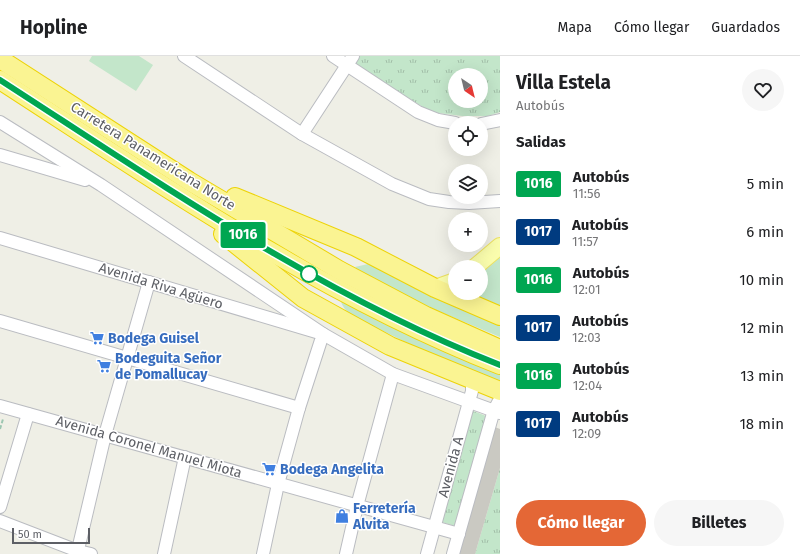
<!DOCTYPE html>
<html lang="es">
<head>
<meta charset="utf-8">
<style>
	:root { --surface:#fff; --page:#f6f6f6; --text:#202124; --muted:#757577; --line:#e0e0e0; --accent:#e46736 }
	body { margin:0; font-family:"Fira Sans",sans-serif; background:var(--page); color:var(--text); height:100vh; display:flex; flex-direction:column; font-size:15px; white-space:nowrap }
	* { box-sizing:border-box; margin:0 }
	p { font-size:13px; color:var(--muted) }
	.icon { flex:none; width:22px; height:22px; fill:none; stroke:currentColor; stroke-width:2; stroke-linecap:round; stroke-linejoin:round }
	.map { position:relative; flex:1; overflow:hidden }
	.sheet { display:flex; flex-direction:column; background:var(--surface); width:300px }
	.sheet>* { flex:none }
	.badge { padding:0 8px; border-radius:3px; font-size:14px; line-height:26px }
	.needle { width:26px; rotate:145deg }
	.controls { position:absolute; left:448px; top:12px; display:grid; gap:8px }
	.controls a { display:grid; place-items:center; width:40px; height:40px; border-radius:50%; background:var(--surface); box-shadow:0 4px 16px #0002; font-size:20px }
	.scale { position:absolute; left:12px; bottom:10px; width:78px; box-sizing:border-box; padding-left:4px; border:2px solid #5d5f65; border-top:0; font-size:11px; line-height:14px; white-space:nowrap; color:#5d5f65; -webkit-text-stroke:3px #fff; paint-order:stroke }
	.map>.badge { position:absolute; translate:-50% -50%; box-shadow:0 0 0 2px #fff }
	h2 { padding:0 16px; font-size:15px; line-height:36px }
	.round { display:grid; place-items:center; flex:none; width:42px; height:42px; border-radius:21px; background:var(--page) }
	.headline { display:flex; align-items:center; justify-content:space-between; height:68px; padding:0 16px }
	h1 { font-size:19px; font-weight:700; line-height:30px }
	.button { display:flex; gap:8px; margin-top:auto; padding:8px 16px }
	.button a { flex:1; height:46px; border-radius:24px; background:var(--accent); color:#fff; font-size:16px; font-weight:700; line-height:46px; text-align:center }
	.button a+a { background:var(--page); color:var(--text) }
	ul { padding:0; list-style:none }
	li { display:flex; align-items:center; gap:12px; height:48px; padding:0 16px }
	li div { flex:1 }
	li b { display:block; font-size:15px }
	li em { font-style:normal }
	li .badge { min-width:44px; font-weight:700; text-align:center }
	header { display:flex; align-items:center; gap:24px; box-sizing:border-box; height:56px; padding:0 20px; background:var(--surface); border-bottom:1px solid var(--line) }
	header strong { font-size:19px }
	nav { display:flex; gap:22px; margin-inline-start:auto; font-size:14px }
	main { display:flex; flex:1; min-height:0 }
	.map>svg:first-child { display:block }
	.grass { fill:#c3e6ca }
	.park { fill:url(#park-tufts); fill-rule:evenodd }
	.building { fill:#cac9c2 }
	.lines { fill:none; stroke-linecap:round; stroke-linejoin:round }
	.minor-casing { stroke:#babcc1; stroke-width:14 }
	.major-casing { stroke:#ede260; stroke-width:18 }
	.highway-casing { stroke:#edd307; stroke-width:20 }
	.path { stroke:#9cc6b1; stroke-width:2; stroke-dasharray:4 2; stroke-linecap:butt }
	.minor { stroke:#fff; stroke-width:12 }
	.major { stroke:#fafdad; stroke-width:16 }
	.highway { stroke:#faf492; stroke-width:18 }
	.line-casing { stroke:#fff; stroke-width:9 }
	.line { stroke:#00a651; stroke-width:6 }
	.stop-dot { fill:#fff; stroke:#00a651; stroke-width:2 }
	.labels { text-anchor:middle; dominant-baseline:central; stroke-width:3; stroke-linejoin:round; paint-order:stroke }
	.street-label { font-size:14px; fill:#5d5f65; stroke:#fff }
	.shop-label { font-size:14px; font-weight:bold; fill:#366cbe; stroke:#fff; text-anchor:start }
</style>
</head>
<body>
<header>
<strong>Hopline</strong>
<nav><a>Mapa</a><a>Cómo llegar</a><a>Guardados</a></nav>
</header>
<main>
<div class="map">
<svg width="500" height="498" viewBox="0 0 500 498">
	<defs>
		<pattern id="park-tufts" width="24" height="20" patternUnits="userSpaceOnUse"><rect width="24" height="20" fill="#c3e6ca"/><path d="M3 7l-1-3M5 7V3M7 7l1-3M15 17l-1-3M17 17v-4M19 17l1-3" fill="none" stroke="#a2bea8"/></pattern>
	</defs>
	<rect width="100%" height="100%" fill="#efefe6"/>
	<g class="grass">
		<path d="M92 0H139L153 9 136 35 89 5Z"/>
		<path d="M500 199V253L464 237H481V213Z"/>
		<path d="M368 208 423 234 500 268V281L424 249 357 213 355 211Z"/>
		<path d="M340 242 500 317V327L451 308 356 262C348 257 342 252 340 242Z"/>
	</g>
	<g class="park">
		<path d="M358 0H500V56L488 60H462L431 56 353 8ZM455 19H481V45H455Z"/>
		<path d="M471 354 486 360 455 470 442 466 441 464Z"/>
		<path d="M500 412V498H475Z"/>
	</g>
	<path class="building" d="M492 370 500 373V412L475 498H456Z"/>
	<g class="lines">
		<defs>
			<g id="minor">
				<path d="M184 0 302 78 392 128 429 143 449 146 469 147 500 145"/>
				<path d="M333 0 418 56 438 64 455 67"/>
				<path d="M0 66 101 129 323 278 393 318 500 357"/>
				<path d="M481 68 500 64"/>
				<path d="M302 78 353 0"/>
				<path d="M0 99 85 124"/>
				<path d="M0 182 323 278 299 352 278 428 263 498"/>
				<path d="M0 265 299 352"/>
				<path d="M0 350 459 478"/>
				<path d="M0 451 28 358"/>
				<path d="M0 465 78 495 91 498"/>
				<path d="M77 498 105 379 149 226"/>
				<path d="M164 498 185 401"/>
				<path d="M346 498 357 450 393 318"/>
				<path d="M427 498 472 335V324"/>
				<path d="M453 498 494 354 500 343"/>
			</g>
			<g id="major">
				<path d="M475 211 500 190"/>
				<path d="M435 232 455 225"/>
			</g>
			<g id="highway">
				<path d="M0 3 189 125 339 214 426 260 500 293"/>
				<path d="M0 24C161 128 321 239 500 309"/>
				<path d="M235 141 356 191 435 232 500 260"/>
				<path d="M223 178 303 242 390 290 500 335"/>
			</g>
		</defs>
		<use href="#minor" class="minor-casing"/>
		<use href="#major" class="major-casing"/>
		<use href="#highway" class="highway-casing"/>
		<path class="path" d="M0 373 3 363"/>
		<use href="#minor" class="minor"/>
		<use href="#major" class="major"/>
		<use href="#highway" class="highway"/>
	</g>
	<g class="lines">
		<defs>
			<path id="line" d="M0 24C161 128 321 239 500 309"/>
		</defs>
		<use href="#line" class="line-casing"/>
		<use href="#line" class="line"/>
	</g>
	<defs>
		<symbol id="supermarket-bare" viewBox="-9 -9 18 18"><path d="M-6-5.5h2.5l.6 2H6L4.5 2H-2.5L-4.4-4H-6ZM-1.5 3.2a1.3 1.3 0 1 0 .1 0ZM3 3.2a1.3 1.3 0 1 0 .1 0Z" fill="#3f7fe0" stroke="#fff" stroke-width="2.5" paint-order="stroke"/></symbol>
		<symbol id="shop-bare" viewBox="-9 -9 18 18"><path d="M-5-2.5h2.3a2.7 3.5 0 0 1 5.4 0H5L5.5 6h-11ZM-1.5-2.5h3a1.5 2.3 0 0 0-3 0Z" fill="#3f7fe0" stroke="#fff" stroke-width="2.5" paint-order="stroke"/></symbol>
	</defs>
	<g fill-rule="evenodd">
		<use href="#supermarket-bare" x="87" y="272" width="20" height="20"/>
		<use href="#supermarket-bare" x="94" y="300" width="20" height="20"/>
		<use href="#supermarket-bare" x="259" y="403" width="20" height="20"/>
		<use href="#shop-bare" x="332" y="450" width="20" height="20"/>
	</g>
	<circle class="stop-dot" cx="309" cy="218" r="8"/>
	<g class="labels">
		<g class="street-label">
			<text transform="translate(153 100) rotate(32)">Carretera Panamericana Norte</text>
			<text transform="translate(161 230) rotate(17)">Avenida Riva Agüero</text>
			<text transform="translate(149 391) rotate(16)">Avenida Coronel Manuel Miota</text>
			<text transform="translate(451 411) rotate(-75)">Avenida A</text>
		</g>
		<g class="shop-label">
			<text x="108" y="282">Bodega Guisel</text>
			<text x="115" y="302">Bodeguita Señor<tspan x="115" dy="16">de Pomallucay</tspan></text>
			<text x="280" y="413">Bodega Angelita</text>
			<text x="353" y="452">Ferretería<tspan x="353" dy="16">Alvita</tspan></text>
		</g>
	</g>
</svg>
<div class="controls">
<a><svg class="needle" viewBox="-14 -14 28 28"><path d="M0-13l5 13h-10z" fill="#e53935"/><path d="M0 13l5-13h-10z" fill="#757577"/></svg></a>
<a><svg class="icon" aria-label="locate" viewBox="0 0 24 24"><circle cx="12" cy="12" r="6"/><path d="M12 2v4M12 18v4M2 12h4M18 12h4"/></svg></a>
<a><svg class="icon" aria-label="layers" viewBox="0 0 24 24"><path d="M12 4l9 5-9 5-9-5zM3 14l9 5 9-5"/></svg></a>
<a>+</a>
<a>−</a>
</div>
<div class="scale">50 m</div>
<b class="badge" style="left:243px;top:179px;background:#00a651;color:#fff">1016</b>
</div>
<section class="sheet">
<div class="headline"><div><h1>Villa Estela</h1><p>Autobús</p></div><a class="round"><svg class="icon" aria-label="heart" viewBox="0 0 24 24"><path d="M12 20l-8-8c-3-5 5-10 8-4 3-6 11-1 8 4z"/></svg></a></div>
<h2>Salidas</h2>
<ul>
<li><span class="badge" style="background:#00a651;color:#fff">1016</span><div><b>Autobús</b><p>11:56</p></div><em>5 min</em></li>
<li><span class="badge" style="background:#003b80;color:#fff">1017</span><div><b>Autobús</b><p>11:57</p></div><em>6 min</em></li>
<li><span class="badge" style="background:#00a651;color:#fff">1016</span><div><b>Autobús</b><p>12:01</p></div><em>10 min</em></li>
<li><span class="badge" style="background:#003b80;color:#fff">1017</span><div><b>Autobús</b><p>12:03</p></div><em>12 min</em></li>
<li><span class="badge" style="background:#00a651;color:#fff">1016</span><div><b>Autobús</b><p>12:04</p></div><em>13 min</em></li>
<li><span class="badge" style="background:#003b80;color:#fff">1017</span><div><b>Autobús</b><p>12:09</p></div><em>18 min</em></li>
</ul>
<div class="button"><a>Cómo llegar</a><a>Billetes</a></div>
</section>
</main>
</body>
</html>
